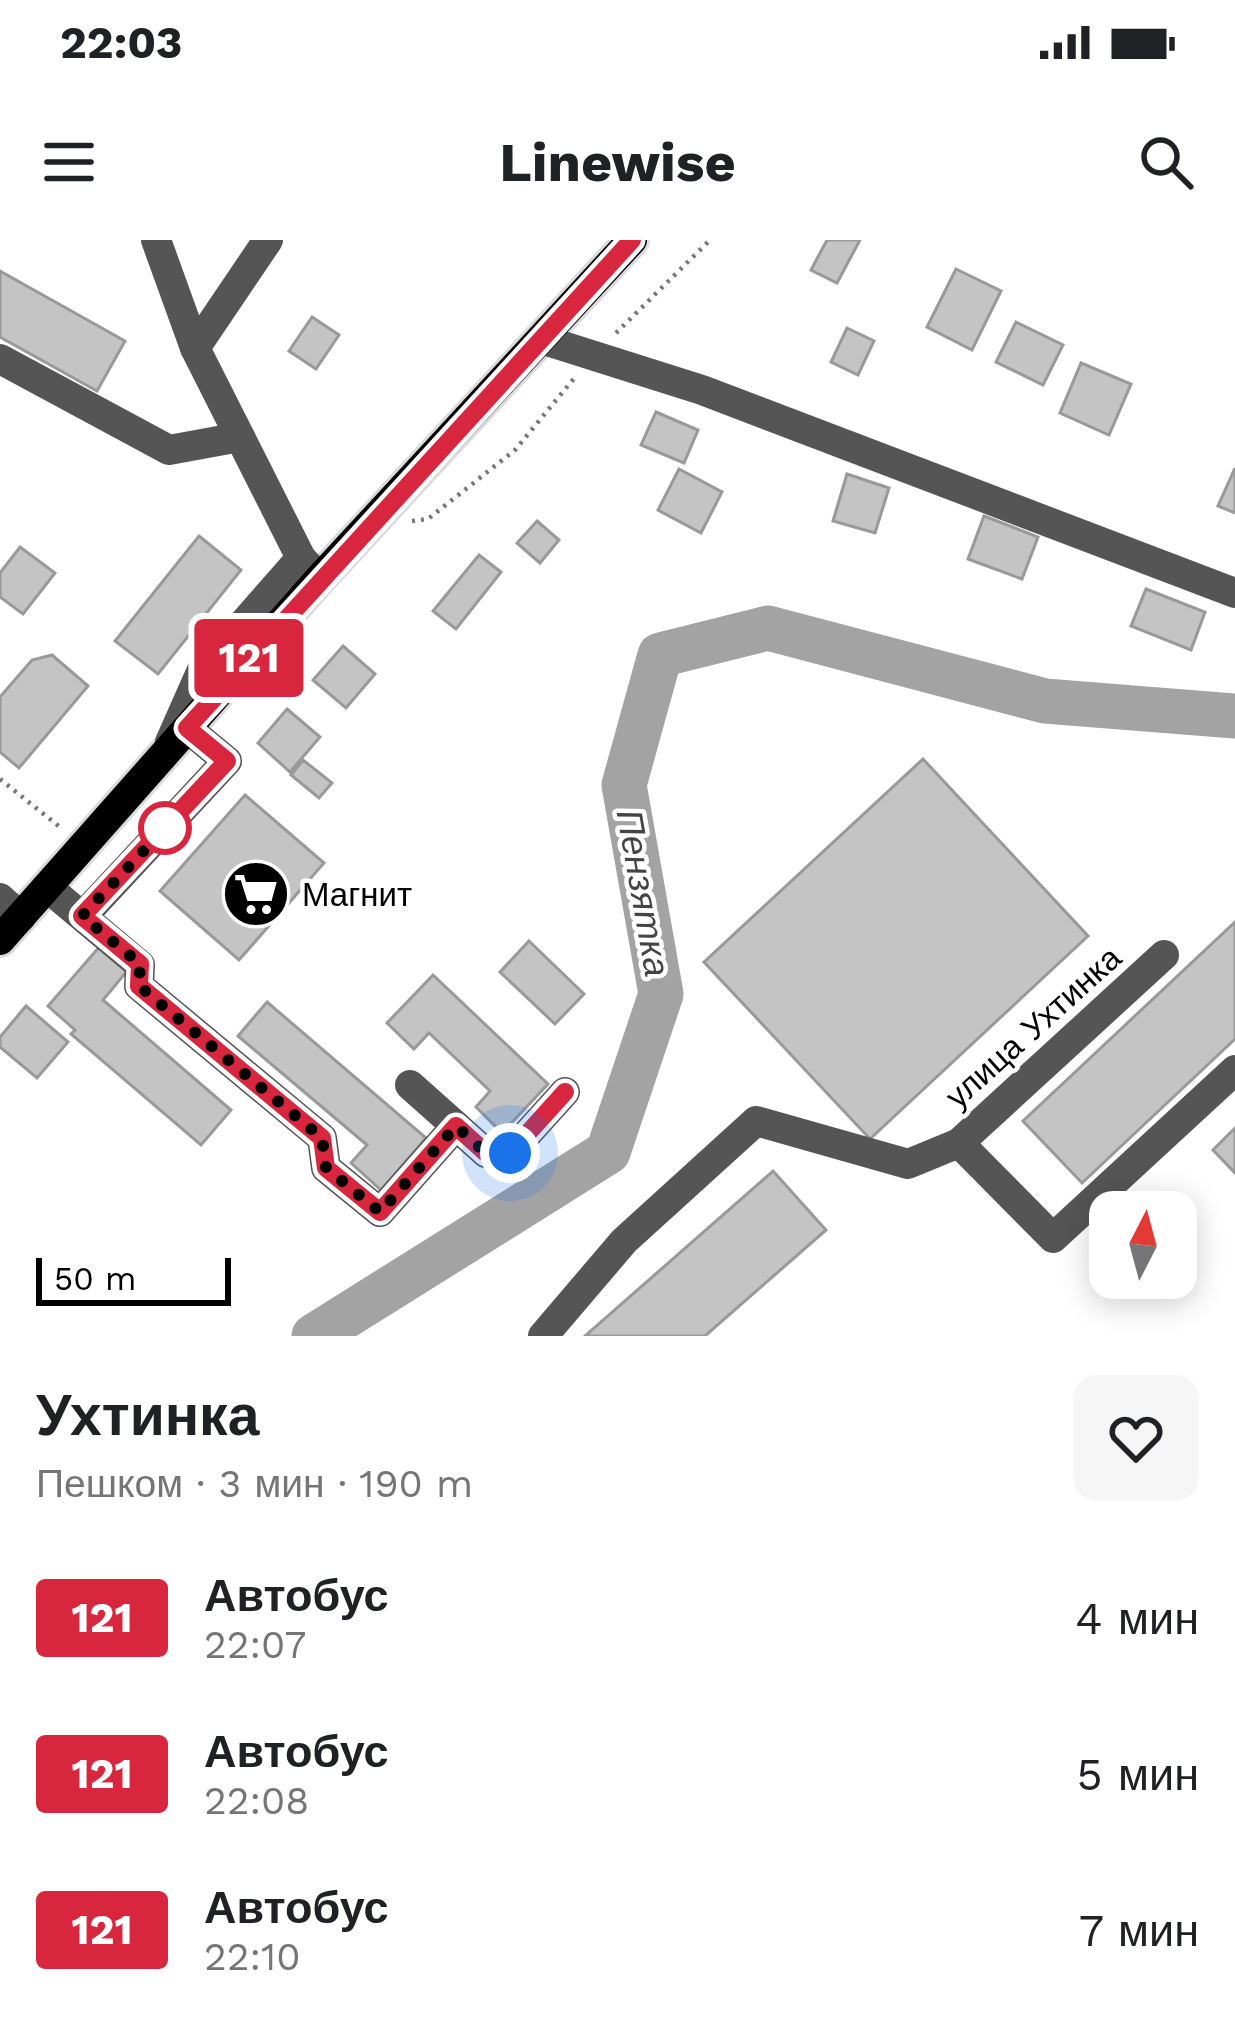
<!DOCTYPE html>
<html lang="ru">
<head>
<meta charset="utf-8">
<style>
	:root { --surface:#fff; --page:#f6f6f6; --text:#202124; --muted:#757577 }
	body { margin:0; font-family:"Work Sans",sans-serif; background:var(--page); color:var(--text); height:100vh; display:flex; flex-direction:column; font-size:45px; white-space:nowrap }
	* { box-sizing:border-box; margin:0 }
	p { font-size:39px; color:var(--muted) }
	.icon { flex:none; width:66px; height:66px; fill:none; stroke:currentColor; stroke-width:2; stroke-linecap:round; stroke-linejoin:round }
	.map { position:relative; height:1096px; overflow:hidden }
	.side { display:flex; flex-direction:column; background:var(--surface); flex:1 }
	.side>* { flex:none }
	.badge { padding:0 24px; border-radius:9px; font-size:42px; line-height:78px }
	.needle { width:78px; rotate:6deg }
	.buttons { position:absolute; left:1089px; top:951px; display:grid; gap:24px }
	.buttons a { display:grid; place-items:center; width:108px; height:108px; border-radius:24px; background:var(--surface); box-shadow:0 6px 30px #0003; font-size:60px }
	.scale { position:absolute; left:36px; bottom:30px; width:195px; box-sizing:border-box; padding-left:12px; border:6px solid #000; border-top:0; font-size:33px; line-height:42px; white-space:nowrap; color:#000; -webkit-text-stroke:9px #fff; paint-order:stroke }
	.you { position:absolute; width:60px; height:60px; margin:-30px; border:9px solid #fff; border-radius:50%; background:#1a73e8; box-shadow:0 0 0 18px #1a73e833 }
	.map>.badge { position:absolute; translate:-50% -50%; box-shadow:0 0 0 6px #fff }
	.round { display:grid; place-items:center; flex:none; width:126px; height:126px; border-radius:24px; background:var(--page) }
	.summary { display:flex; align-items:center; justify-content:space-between; height:204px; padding:0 36px }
	h1 { font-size:57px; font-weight:700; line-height:90px }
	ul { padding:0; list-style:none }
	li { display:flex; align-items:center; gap:36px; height:156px; padding:0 36px }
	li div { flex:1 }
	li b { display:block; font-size:45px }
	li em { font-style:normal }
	li .badge { min-width:132px; font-weight:700; text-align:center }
	.status { display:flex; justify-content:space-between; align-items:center; height:84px; padding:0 60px; background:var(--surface); direction:ltr }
	.status svg { height:33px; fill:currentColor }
	header { display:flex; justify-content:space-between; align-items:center; height:156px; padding:0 36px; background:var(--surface); font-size:54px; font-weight:700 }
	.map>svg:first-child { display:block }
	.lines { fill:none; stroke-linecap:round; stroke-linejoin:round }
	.river { stroke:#a3a3a3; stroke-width:45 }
	.building { fill:#c4c4c4; stroke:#999; stroke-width:3 }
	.major-casing { stroke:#dbdbdb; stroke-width:36 }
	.path { stroke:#777; stroke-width:4.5; stroke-dasharray:3 6; stroke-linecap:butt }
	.minor { stroke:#555; stroke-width:30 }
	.major { stroke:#000; stroke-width:30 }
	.line-casing { stroke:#fff; stroke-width:27 }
	.line { stroke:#d7263d; stroke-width:18 }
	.walk { stroke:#000; stroke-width:12; stroke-dasharray:0 21.6 }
	.stop-dot { fill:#fff; stroke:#d7263d; stroke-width:6 }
	.labels { text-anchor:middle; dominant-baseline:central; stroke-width:9; stroke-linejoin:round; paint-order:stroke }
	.poi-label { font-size:33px; fill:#000; stroke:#fff; text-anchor:start }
	.street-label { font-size:33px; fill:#000; stroke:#fff }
	.water-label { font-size:36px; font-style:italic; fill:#444; stroke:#fff }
</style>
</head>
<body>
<div class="status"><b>22:03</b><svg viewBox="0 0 49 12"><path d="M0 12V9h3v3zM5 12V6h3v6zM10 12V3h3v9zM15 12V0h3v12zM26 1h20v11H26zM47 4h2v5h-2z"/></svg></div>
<header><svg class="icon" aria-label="menu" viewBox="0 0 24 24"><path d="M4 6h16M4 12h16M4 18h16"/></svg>Linewise<svg class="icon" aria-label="search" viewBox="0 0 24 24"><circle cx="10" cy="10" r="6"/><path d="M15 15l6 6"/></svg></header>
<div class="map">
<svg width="1235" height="1096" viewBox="0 0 1235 1096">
	<rect width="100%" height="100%" fill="#fff"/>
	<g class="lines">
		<path class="river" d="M314 1096 608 912 661 754 624 545 660 415 768 388 1045 461 1235 476"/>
	</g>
	<g class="building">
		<path d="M827 0H860L837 43 811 30Z"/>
		<path d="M956 29 1001 51 972 110 927 87Z"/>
		<path d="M0 31 125 101 97 151 0 97Z"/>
		<path d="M312 77 339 95 316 129 289 111Z"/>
		<path d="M1016 82 1063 105 1043 145 996 122Z"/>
		<path d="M847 88 874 101 858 135 831 122Z"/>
		<path d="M1081 123 1131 144 1109 195 1060 173Z"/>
		<path d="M656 172 698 190 684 223 641 205Z"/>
		<path d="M1235 228V273L1218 266Z"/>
		<path d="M679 229 722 252 701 293 658 270Z"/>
		<path d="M847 234 889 248 875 293 833 281Z"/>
		<path d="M984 276 1038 297 1022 339 968 319Z"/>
		<path d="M537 281 559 300 540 323 517 303Z"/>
		<path d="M199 296 241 330 158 434 115 401Z"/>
		<path d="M20 307 55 333 23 374 0 357V333Z"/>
		<path d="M479 315 501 332 456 389 433 371Z"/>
		<path d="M1146 349 1205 372 1191 410 1131 386Z"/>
		<path d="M343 406 375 434 346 468 313 440Z"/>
		<path d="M52 415 88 446 19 528 0 512V457L32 420Z"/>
		<path d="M287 469 320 497 290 532 258 503Z"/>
		<path d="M923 519 1088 696 870 899 704 722Z"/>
		<path d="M303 520 332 543 319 558 291 535Z"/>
		<path d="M245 555 324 623 239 720 160 651Z"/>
		<path d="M1235 682V799L1082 943 1023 881Z"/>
		<path d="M529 701 584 754 555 784 500 732Z"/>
		<path d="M100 706 128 730 103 760 231 870 201 905 71 794 75 790 48 766Z"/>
		<path d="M433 735 548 844 502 893 476 867 490 851 429 793 414 809 387 783Z"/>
		<path d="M267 762 426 898 381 950 351 923 367 905 238 796Z"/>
		<path d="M26 766 68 802 37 838 0 807V797Z"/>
		<path d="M1235 888V933L1213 910Z"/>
		<path d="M773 931 826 990 705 1096H585Z"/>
	</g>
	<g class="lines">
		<defs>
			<path id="major" d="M0 700 320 338 632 0"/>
		</defs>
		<use href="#major" class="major-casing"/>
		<g class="path">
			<path d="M616 93 710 0"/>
			<path d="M412 281 428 279 515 210 576 136"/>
			<path d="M0 539 61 588"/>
		</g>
		<g class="minor">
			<path d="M156 0 195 108 301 318 320 338"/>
			<path d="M544 100 702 150 1235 353"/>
			<path d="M195 108 268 0"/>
			<path d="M0 119 169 210 240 197"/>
			<path d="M170 502 201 432 301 318"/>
			<path d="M47 647 140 725 139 746 322 898 326 928 380 972 456 886 410 845"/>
			<path d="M0 658 21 677"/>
			<path d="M83 676 227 521 187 488"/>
			<path d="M456 886 486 913H510L565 852"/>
			<path d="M959 903 1053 998 1235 830"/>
			<path d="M543 1096 624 1001 756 881 908 924 959 903 1164 715"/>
		</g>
		<use href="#major" class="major"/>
	</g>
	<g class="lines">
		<defs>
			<path id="line" d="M565 852 510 913H486L456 886 380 972 326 928 322 898 139 746 140 724 82 676 227 521 187 488 632 0"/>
		</defs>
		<use href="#line" class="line-casing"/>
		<use href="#line" class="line"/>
		<path class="walk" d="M165 588 169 584 82 676 140 724 139 746 322 898 326 928 380 972 456 886 486 913H510"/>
	</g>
	<defs>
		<symbol id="supermarket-disc" viewBox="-11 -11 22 22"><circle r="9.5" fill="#000" stroke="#fff"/><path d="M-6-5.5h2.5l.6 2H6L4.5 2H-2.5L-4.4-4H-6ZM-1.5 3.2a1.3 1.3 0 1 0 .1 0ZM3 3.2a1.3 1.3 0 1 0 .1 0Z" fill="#fff"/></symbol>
	</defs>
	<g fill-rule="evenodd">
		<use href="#supermarket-disc" x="218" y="616" width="76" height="76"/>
	</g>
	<circle class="stop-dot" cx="165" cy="588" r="24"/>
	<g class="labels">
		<g class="poi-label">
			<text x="302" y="654">Магнит</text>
		</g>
		<g class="street-label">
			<text transform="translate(1033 787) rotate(-42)">улица Ухтинка</text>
		</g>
		<g class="water-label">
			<text transform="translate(643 653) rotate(80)">Пензятка</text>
		</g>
	</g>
</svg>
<div class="buttons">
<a><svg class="needle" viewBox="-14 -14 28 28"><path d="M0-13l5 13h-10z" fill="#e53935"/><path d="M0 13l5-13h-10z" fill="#757577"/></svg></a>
</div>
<div class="scale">50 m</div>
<div class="you" style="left:510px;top:913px"></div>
<b class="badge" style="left:249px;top:418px;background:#d7263d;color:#fff">121</b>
</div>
<section class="side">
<div class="summary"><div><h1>Ухтинка</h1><p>Пешком · 3 мин · 190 m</p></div><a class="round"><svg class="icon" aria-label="heart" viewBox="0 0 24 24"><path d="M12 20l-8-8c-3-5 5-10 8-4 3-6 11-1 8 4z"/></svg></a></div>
<ul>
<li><span class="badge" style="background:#d7263d;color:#fff">121</span><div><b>Автобус</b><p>22:07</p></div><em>4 мин</em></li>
<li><span class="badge" style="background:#d7263d;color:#fff">121</span><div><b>Автобус</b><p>22:08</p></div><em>5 мин</em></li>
<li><span class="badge" style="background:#d7263d;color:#fff">121</span><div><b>Автобус</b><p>22:10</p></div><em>7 мин</em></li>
</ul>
</section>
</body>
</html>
